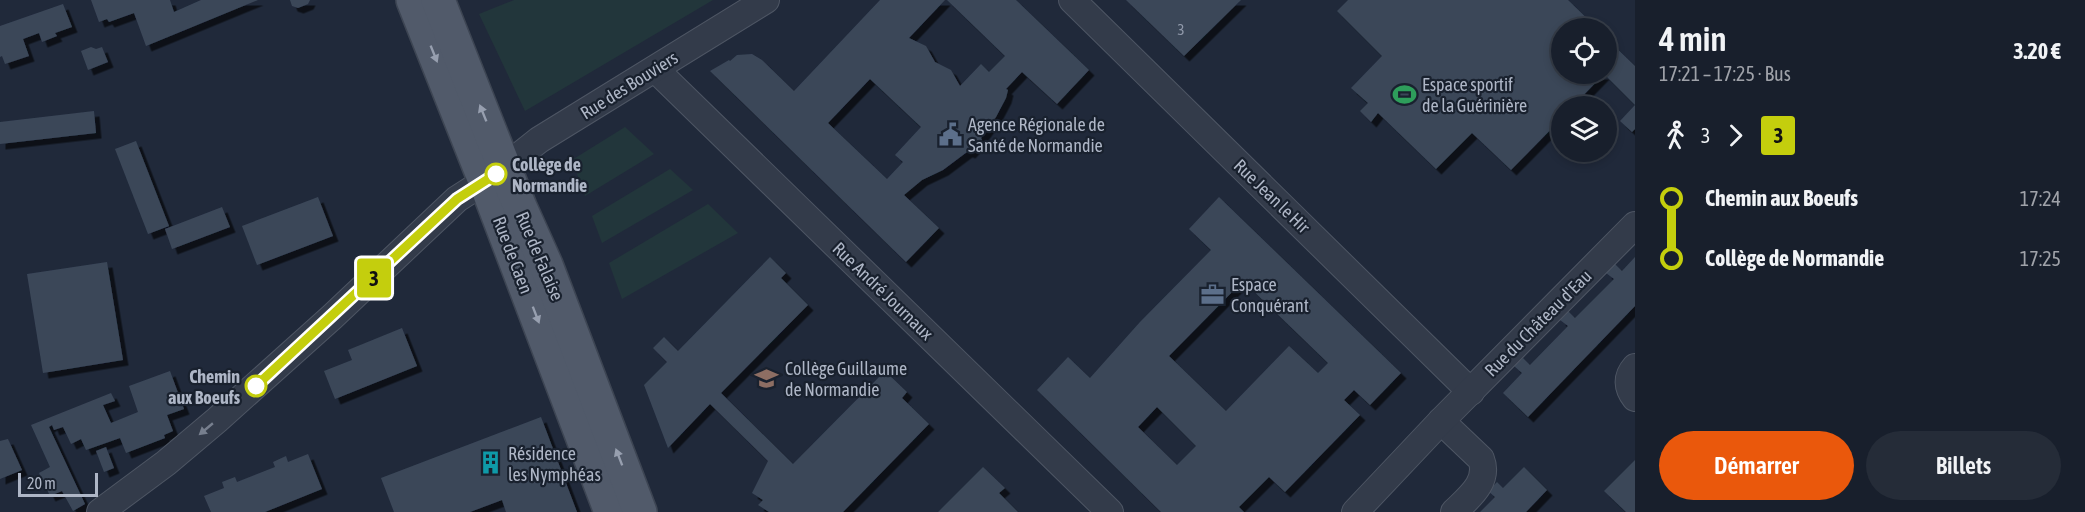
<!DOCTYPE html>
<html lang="fr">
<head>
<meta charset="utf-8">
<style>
	:root { --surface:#181f2c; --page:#252c38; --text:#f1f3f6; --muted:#9fa2a9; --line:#363d48; --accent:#ea580c }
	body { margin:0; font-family:"Asap Condensed",sans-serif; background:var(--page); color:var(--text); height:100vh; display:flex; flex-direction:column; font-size:22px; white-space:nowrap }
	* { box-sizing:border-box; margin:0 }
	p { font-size:20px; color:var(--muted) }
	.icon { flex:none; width:33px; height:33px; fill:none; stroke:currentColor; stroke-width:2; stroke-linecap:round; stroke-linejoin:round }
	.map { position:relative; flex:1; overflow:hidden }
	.side { display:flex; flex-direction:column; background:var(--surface); width:450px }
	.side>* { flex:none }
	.badge { padding:0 12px; border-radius:4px; font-size:21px; line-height:39px }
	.buttons { position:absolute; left:1551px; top:18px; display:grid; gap:12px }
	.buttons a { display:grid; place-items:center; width:66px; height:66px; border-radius:50%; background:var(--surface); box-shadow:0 3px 9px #0003,0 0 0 2px var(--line); font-size:30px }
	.scale { position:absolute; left:18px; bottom:15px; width:80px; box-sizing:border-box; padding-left:6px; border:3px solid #aeb6c6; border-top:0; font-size:16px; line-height:21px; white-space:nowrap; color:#aeb6c6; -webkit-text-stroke:4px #19212e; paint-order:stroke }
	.map>.badge { position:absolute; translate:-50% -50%; box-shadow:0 0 0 3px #fff }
	.legs { display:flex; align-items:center; gap:9px; height:66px; padding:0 24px; font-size:20px }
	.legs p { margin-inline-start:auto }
	.overview { display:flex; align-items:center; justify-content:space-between; height:102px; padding:0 24px }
	h1 { font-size:33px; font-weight:600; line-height:45px }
	.action { display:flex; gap:12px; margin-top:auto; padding:12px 24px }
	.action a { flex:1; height:69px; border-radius:36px; background:var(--accent); color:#fff; font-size:24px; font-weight:600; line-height:69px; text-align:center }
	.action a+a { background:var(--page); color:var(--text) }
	ul { padding:0 24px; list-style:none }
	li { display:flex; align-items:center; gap:21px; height:60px; font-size:22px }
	li i { display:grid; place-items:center; width:9px; height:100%; margin:0 8px; background:currentColor }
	li i::after { content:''; width:15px; height:15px; margin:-8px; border:4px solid; border-radius:50%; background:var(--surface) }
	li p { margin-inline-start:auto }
	li:first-child i { background:linear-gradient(#0000 50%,currentColor 0) }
	li:last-child i { background:linear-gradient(currentColor 50%,#0000 0) }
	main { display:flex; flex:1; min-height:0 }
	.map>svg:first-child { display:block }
	.green { fill:#22363b }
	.building { fill:#3b4759; fill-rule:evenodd; filter:url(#shadow) }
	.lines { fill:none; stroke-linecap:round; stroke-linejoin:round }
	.minor-casing { stroke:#4e5664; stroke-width:28 }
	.major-casing { stroke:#3d4553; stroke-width:36 }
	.minor { stroke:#333b4a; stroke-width:26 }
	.major { stroke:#515a6a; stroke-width:33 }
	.oneway { fill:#979faf }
	.oneway2 { fill:#777f8e }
	.line-1-casing { stroke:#fff; stroke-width:14 }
	.line-1 { stroke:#c4ce0d; stroke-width:9 }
	.stop-1-dot { fill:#fff; stroke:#c4ce0d; stroke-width:3 }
	.labels { text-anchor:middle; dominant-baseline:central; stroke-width:4.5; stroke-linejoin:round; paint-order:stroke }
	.number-label { font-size:15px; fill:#919aab }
	.poi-label { font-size:18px; fill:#aeb6c6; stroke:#19212e; text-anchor:start }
	.street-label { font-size:18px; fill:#aeb6c6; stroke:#19212e }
	.stop-label { font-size:18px; font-weight:bold; fill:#aeb6c6; stroke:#19212e; text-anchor:start }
</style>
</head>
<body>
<main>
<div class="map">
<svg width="1635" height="512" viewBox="0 0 1635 512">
	<defs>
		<filter id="shadow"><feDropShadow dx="5.5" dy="5.5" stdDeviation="0" flood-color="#0009"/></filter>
	</defs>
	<rect width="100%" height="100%" fill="#20293a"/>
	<g class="green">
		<path d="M514 0H713L525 111 479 14Z"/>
		<path d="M625 127 654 154 585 196 572 160Z"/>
		<path d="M670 169 693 190 602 243 592 216Z"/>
		<path d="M708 204 738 233 622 299 609 263Z"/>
	</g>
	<g class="building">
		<path d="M91 0H170L174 12 201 0H258L146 46 134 13 109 22 107 19 99 22Z"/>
		<path d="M290 0H310L308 4 298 8 292 6Z"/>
		<path d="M880 0H945L909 38 926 46 935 62 951 70 960 86 981 64 989 72 1005 56 947 0H1016L1089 70 1057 104 1022 72 1006 89 1008 90 1006 98 996 117 981 138 982 140 970 153 967 152 943 170 922 180 904 195 939 228 906 262 710 71 729 60 730 61 737 55 752 54 762 60 794 91ZM870 79 921 127 895 155 903 162 887 179 828 123Z"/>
		<path d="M1126 0H1241L1184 56Z"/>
		<path d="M1348 0H1568L1597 28H1562V74H1606V38L1635 66V105L1604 74 1573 106H1562V118L1511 170 1472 133 1436 169 1378 113 1371 122 1360 111 1368 103 1351 88 1382 56 1337 11Z"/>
		<path d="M63 4 72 27 55 33 57 36 42 42 39 33 23 39 29 56 5 64 2 56 0 57V26Z"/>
		<path d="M91 47 96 49 102 47 108 62 88 70 81 51Z"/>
		<path d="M1635 105V129L1632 132 1620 121Z"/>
		<path d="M94 111 96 133 0 144V122Z"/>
		<path d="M136 141 169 226 148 234 115 149Z"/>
		<path d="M318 197 333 236 257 265 242 226Z"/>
		<path d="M1219 197 1401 373 1370 405 1354 390 1344 400 1360 415 1285 492 1269 477 1239 507 1244 512H1161L1037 390 1068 357 1090 378 1140 322 1211 250 1189 229ZM1243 281 1328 363 1318 373 1289 346 1226 411 1169 356ZM1157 407 1196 446 1177 465 1138 427Z"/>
		<path d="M222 207 230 227 172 249 165 229Z"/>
		<path d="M770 257 786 273 781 278 808 305 721 393 793 464 885 371 907 392 902 398 929 424 843 512H769L758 505 763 500 752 493 768 461 710 404 668 448 644 385 667 362 653 348 664 337 678 351Z"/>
		<path d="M1635 257V306L1528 417 1503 393 1522 373 1514 366 1523 358 1530 365 1568 326 1560 320 1568 311 1575 318 1614 279 1606 273 1615 264 1622 271Z"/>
		<path d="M107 262 123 360 43 373 27 274Z"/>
		<path d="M402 328 417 366 335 399 324 371 352 360 348 350Z"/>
		<path d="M170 371 184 409 167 415 173 431 164 435 165 438 126 453 120 438 86 450 81 439 71 444 63 427 54 430 52 425 49 427 85 504 73 511 62 491 50 496 39 473 50 467 31 425 111 393 115 401 103 405 111 423 138 412 129 386Z"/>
		<path d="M541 417 577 512H506L502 500 470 512H394L381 478Z"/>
		<path d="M8 439 22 470 0 479V441Z"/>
		<path d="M106 447 114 468 104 472 96 451Z"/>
		<path d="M308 454 322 489 265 512H211L204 496 224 488 222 482 235 477 237 482 275 467 273 462 286 456 288 462Z"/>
		<path d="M1635 460V512H1626L1604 491Z"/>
		<path d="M983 467 1005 488 999 493 1018 512H938Z"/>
		<path d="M1524 467 1547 490 1526 512H1480L1495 497 1488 491 1497 482 1503 488Z"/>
	</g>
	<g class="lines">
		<defs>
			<g id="minor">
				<path d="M1072 0 1471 392"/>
				<path d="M655 69 1110 512"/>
				<path d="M1635 367C1626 377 1627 388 1635 398"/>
				<path d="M1441 421 1481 459C1490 482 1468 498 1454 512"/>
				<path d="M100 512 166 463 217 420 332 317 457 199 496 174 539 140 766 0"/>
				<path d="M1355 512 1441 421 1635 225"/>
			</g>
			<g id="major">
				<path d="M413 0 485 181 611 512"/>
				<path d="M438 0 520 207 546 265 640 512"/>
			</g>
		</defs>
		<use href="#minor" class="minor-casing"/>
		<use href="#major" class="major-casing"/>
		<use href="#minor" class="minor"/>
		<use href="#major" class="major"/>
	</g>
	<defs><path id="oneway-solid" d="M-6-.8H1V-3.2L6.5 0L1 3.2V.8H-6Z" transform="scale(1.5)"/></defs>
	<g class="oneway">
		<use href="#oneway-solid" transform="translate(434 54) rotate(68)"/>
		<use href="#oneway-solid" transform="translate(483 113) rotate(-112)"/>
		<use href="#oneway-solid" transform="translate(536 315) rotate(69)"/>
		<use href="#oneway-solid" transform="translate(619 457) rotate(-111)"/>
	</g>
	<use class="oneway2" href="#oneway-solid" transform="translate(206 429) rotate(140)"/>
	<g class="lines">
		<defs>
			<path id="line-1" d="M256 386 457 199 496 174"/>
		</defs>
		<use href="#line-1" class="line-1-casing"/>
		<use href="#line-1" class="line-1"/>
	</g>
	<defs>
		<symbol id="stadium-bare" viewBox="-9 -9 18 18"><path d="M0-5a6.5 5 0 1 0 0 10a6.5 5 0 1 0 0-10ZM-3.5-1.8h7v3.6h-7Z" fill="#2e9e5b" stroke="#19212e" stroke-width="2.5" paint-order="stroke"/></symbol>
		<symbol id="civic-bare" viewBox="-9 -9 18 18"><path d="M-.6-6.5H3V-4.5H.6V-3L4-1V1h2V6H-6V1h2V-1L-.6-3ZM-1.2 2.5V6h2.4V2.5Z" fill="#5c6f8a" stroke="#19212e" stroke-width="2.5" paint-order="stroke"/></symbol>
		<symbol id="office-bare" viewBox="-9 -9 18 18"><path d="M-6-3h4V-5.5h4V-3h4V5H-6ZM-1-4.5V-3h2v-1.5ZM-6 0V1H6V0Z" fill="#5c6f8a" stroke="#19212e" stroke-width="2.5" paint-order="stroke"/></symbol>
		<symbol id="school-bare" viewBox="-9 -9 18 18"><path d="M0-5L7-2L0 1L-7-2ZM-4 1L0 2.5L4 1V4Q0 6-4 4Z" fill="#8d6e63" stroke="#19212e" stroke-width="2.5" paint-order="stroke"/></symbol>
		<symbol id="building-bare" viewBox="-9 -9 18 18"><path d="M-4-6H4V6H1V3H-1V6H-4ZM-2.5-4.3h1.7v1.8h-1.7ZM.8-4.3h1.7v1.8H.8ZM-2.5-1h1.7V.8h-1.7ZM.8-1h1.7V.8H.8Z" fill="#0f9aa8" stroke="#19212e" stroke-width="2.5" paint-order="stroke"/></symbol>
	</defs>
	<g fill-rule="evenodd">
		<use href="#stadium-bare" x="1388" y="78" width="33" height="33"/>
		<use href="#civic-bare" x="934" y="118" width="33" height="33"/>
		<use href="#office-bare" x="1196" y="278" width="33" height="33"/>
		<use href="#school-bare" x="750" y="362" width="33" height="33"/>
		<use href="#building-bare" x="474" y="446" width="33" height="33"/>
	</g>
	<g class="stop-1-dot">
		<circle cx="496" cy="174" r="10"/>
		<circle cx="256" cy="386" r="10"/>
	</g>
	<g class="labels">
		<g class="number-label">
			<text x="1181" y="29">3</text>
		</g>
		<g class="poi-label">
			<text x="1422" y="84">Espace sportif<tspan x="1422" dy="21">de la Guérinière</tspan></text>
			<text x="968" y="124">Agence Régionale de<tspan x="968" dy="21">Santé de Normandie</tspan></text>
			<text x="1231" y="284">Espace<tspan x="1231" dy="21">Conquérant</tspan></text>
			<text x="785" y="368">Collège Guillaume<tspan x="785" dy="21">de Normandie</tspan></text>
			<text x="508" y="453">Résidence<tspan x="508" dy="21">les Nymphéas</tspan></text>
		</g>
		<g class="street-label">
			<text transform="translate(629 85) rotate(-32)">Rue des Bouviers</text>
			<text transform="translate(1272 196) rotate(44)">Rue Jean le Hir</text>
			<text transform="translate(513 255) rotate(69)">Rue de Caen</text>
			<text transform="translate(540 256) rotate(67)">Rue de Falaise</text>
			<text transform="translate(883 291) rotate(44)">Rue André Journaux</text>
			<text transform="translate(1538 323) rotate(-45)">Rue du Château d'Eau</text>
		</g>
		<g class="stop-label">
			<text x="512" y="164">Collège de<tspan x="512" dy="21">Normandie</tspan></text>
			<text x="240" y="376" text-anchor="end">Chemin<tspan x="240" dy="21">aux Boeufs</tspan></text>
		</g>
	</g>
</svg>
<div class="buttons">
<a><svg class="icon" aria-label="locate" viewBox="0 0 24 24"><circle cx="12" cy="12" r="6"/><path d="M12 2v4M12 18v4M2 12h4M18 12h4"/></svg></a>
<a><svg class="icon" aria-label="layers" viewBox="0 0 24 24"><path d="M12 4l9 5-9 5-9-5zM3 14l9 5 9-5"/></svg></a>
</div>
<div class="scale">20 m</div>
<b class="badge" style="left:374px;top:278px;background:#c4ce0d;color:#111">3</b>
</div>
<section class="side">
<div class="overview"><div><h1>4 min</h1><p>17:21 – 17:25 · Bus</p></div><b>3.20 €</b></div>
<div class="legs"><svg class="icon" aria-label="walk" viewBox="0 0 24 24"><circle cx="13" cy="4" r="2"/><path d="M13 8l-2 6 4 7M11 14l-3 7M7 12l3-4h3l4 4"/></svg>3<svg class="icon" aria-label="forward" viewBox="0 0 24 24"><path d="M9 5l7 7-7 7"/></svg><b class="badge" style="background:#c4ce0d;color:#111">3</b></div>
<ul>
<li><i style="color:#c4ce0d"></i><b>Chemin aux Boeufs</b><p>17:24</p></li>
<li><i style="color:#c4ce0d"></i><b>Collège de Normandie</b><p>17:25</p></li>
</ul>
<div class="action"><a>Démarrer</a><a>Billets</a></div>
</section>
</main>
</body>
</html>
